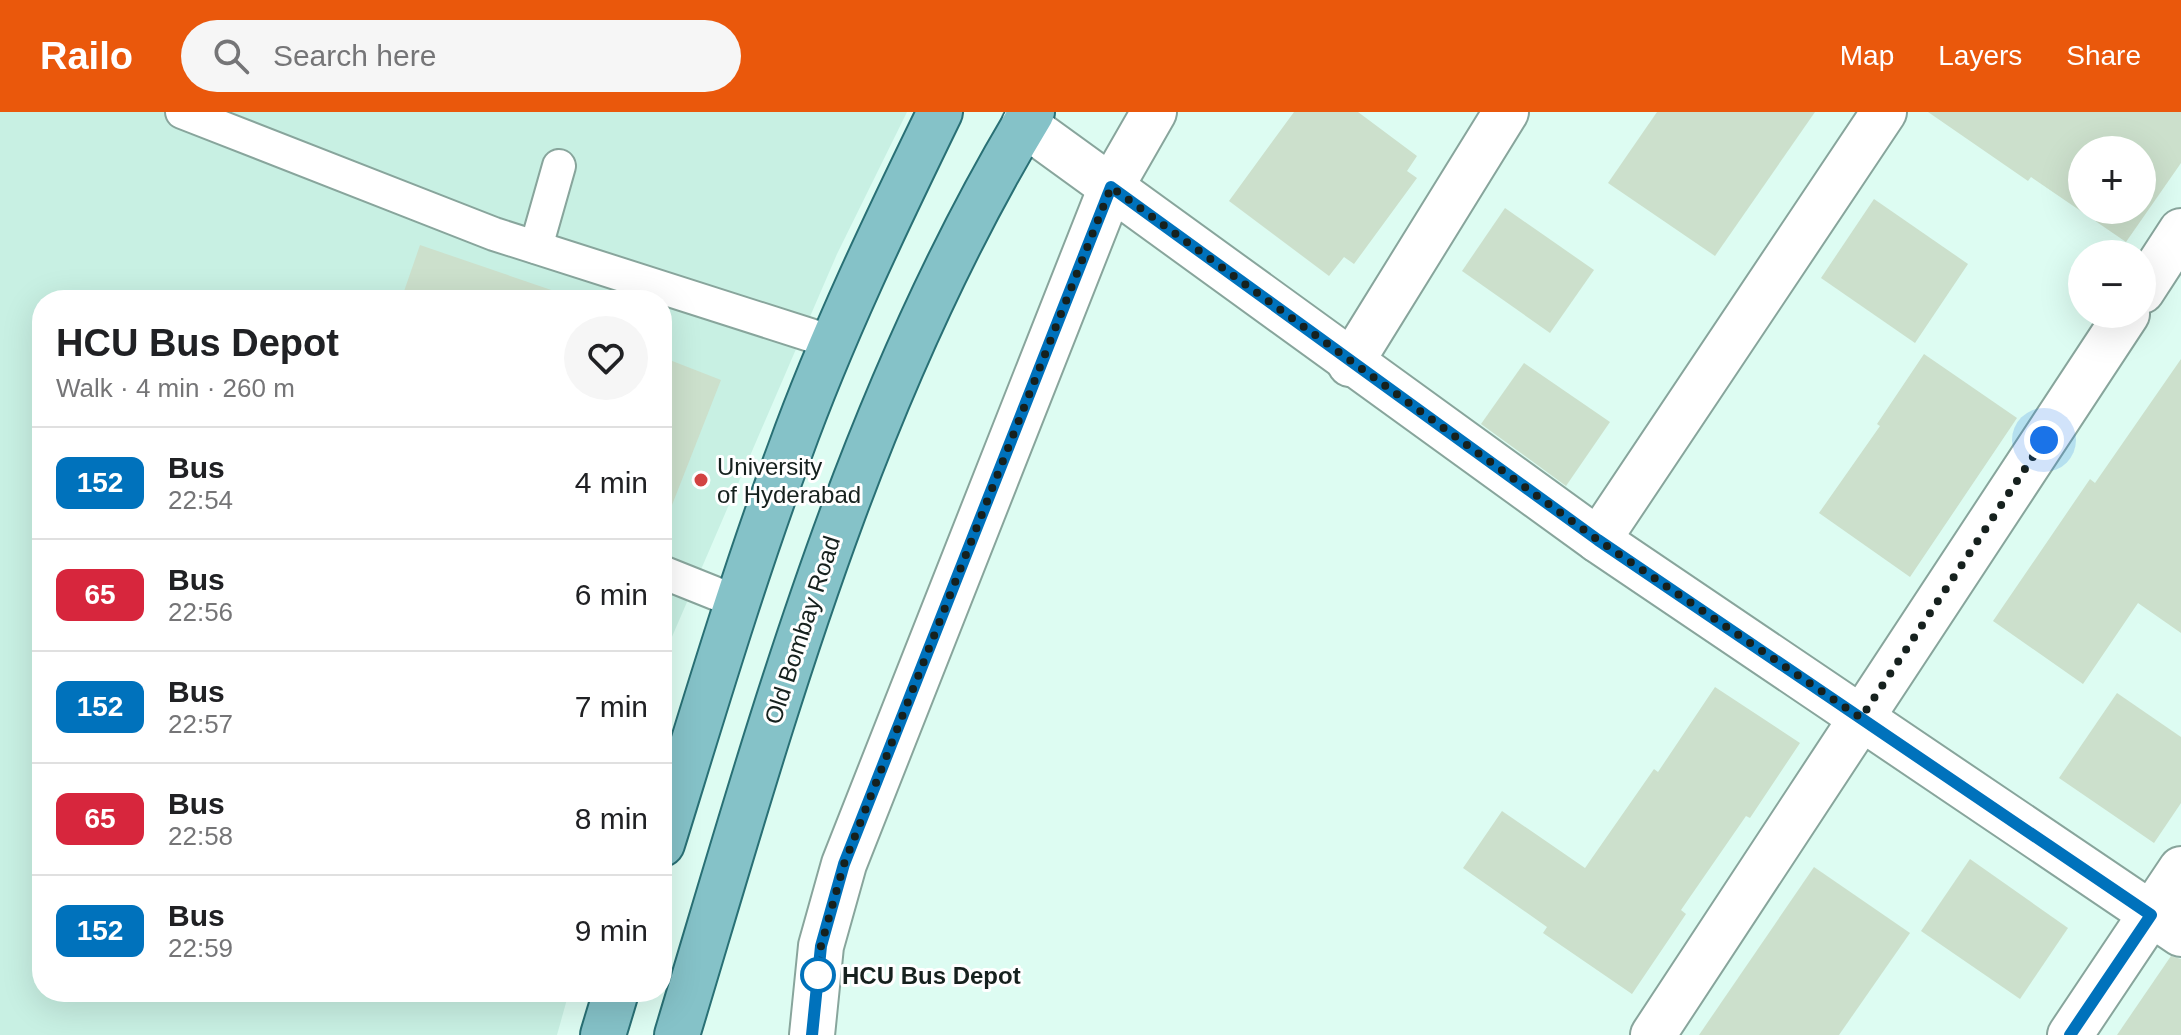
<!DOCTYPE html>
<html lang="en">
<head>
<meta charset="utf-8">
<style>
	:root { --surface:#fff; --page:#f6f6f6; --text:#202124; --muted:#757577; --line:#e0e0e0; --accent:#ea580c }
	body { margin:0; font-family:Arial,sans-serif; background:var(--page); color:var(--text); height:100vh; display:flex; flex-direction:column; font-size:30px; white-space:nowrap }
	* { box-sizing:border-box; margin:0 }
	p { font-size:26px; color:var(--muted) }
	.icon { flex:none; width:44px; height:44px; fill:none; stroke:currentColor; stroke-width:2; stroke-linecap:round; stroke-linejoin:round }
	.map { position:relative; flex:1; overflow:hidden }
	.side { position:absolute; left:32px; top:178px; width:640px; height:712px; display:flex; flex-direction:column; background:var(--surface); border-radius:32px; box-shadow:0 8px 32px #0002 }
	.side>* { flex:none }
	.badge { padding:0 16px; border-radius:12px; font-size:28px; line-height:52px }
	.fabs { position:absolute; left:2068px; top:24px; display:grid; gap:16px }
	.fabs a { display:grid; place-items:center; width:88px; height:88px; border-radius:50%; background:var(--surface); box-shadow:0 8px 32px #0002; font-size:40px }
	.you { position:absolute; width:40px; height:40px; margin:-20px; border:6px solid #fff; border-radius:50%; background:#1a73e8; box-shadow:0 0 0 12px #1a73e833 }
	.map>.badge { position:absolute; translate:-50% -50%; box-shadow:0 0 0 4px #fff }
	.round { display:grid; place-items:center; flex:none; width:84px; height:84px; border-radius:42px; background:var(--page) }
	.head { display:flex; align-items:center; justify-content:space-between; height:136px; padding:0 24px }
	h1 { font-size:38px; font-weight:800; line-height:60px }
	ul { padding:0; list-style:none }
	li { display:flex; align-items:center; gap:24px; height:112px; padding:0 24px; border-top:2px solid var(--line) }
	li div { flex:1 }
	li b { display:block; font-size:30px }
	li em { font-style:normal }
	li .badge { min-width:88px; font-weight:700; text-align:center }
	header { display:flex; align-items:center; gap:48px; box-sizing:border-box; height:112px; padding:0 40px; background:var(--accent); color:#fff }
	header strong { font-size:38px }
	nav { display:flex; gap:44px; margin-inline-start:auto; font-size:28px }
	.search { width:560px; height:72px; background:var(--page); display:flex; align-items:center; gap:20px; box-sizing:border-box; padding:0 28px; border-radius:44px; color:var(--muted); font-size:30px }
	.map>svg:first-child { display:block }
	.built { fill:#c8f0e3 }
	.building { fill:#cce0cc; fill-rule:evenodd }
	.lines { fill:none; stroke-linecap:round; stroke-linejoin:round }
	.service-casing { stroke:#88a59c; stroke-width:36 }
	.minor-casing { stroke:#88a59c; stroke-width:48 }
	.tertiary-casing { stroke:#88a59c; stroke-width:48 }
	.primary-casing { stroke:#297075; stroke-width:48 }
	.service { stroke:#fff; stroke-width:32 }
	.minor { stroke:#fff; stroke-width:44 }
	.tertiary { stroke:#fff; stroke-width:44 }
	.primary { stroke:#85c2c8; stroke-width:44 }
	.line-casing { stroke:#fff; stroke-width:18 }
	.line { stroke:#0072bc; stroke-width:12 }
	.walk { stroke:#16211e; stroke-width:8; stroke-dasharray:0 14.4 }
	.poi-dot { fill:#d24342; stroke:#fff; stroke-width:3 }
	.stop-dot { fill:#fff; stroke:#0072bc; stroke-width:4 }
	.labels { text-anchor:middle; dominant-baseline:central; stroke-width:6; stroke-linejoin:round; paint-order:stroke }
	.poi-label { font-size:24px; fill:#16211e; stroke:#fff; text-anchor:start }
	.street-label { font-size:24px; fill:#16211e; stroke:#fff }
	.stop-label { font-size:24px; font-weight:bold; fill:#16211e; stroke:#fff; text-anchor:start }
</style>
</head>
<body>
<header>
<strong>Railo</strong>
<div class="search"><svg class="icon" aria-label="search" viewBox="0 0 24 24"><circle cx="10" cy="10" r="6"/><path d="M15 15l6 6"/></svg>Search here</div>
<nav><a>Map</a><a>Layers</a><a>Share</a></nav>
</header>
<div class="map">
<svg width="2181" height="923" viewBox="0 0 2181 923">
	<rect width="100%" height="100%" fill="#ddfcf2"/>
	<path class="built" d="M0 0H907L837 142 662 548V188H42V880H569L557 923H0Z"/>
	<g class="building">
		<path d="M1294 0H1358L1417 44 1407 59 1417 66 1354 152 1344 145 1329 164 1229 89Z"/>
		<path d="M1657 0H1815L1715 144 1608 71Z"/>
		<path d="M1928 0H2181V51L2126 130 2031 65 2028 69ZM2082 38H2142V98H2082Z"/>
		<path d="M1874 87 1968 152 1915 231 1821 166Z"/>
		<path d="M1505 96 1594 158 1550 221 1462 159Z"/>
		<path d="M420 133 560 181 559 188H401Z"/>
		<path d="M1924 242 2017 306 1910 465 1819 401 1880 314 1877 312Z"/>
		<path d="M662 245 721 268 665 411 662 410Z"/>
		<path d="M2181 247V521L2138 491 2083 572 1993 509 2090 367 2095 371Z"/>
		<path d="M1524 251 1610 310 1566 374 1481 312Z"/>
		<path d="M1715 575 1800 631 1750 706 1746 704 1681 798 1686 802 1632 882 1543 821 1547 815 1463 756 1502 699 1585 756 1654 657 1658 660Z"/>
		<path d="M2117 581 2181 625V691L2154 731 2059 666Z"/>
		<path d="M1970 747 2068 816 2020 887 1921 819Z"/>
		<path d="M1814 755 1910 821 1839 923H1699Z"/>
		<path d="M2171 844 2181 847V923H2117Z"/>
	</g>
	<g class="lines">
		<defs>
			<g id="service">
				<path d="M182 0 494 122 835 231"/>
				<path d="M536 135 559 54"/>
				<path d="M662 460 737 490"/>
			</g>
			<g id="minor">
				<path d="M1024 12 1598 428 2181 822"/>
				<path d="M2142 179 2181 119"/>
				<path d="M1350 252 1506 0"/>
				<path d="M1598 428 1884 0"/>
				<path d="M1653 923 2127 202"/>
				<path d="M2070 923 2181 757"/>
			</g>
			<path id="tertiary" d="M812 923 821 834 844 752 1111 75 1154 0"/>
			<g id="primary">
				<path d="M662 732C703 600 742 468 790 339 832 223 886 111 940 0"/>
				<path d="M603 923 616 880"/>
				<path d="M677 923C773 605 858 287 1032 0"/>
			</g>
		</defs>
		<use href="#service" class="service-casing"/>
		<use href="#minor" class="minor-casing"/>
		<use href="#tertiary" class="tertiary-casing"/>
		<use href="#primary" class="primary-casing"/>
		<use href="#service" class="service"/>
		<use href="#minor" class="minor"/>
		<use href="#tertiary" class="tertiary"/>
		<use href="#primary" class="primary"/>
	</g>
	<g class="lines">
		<defs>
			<path id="line" d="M812 923 821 834 844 752 1111 75 1598 428 2151 803 2070 923"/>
		</defs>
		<use href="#line" class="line-casing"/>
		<use href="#line" class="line"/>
		<path class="walk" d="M818 863 821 834 844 752 1111 75 1598 428 1861 606 2044 328"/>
	</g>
	<circle class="poi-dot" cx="701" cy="368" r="8"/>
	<circle class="stop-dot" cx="818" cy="863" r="16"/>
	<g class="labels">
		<g class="poi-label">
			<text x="717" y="354">University<tspan x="717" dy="28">of Hyderabad</tspan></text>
		</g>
		<g class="street-label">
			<text transform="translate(802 518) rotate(-72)">Old Bombay Road</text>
		</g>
		<g class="stop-label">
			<text x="842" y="863">HCU Bus Depot</text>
		</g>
	</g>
</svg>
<div class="fabs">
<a>+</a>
<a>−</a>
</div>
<div class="you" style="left:2044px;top:328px"></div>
<section class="side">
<div class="head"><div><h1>HCU Bus Depot</h1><p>Walk · 4 min · 260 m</p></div><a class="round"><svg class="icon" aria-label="heart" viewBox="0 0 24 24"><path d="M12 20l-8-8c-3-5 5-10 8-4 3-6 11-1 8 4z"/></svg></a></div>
<ul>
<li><span class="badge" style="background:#0072bc;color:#fff">152</span><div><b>Bus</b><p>22:54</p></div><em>4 min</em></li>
<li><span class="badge" style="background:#d7263d;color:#fff">65</span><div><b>Bus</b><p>22:56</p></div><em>6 min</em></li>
<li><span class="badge" style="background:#0072bc;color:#fff">152</span><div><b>Bus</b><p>22:57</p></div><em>7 min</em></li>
<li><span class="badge" style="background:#d7263d;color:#fff">65</span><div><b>Bus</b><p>22:58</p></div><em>8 min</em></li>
<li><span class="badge" style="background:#0072bc;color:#fff">152</span><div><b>Bus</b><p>22:59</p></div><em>9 min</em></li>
</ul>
</section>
</div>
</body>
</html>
